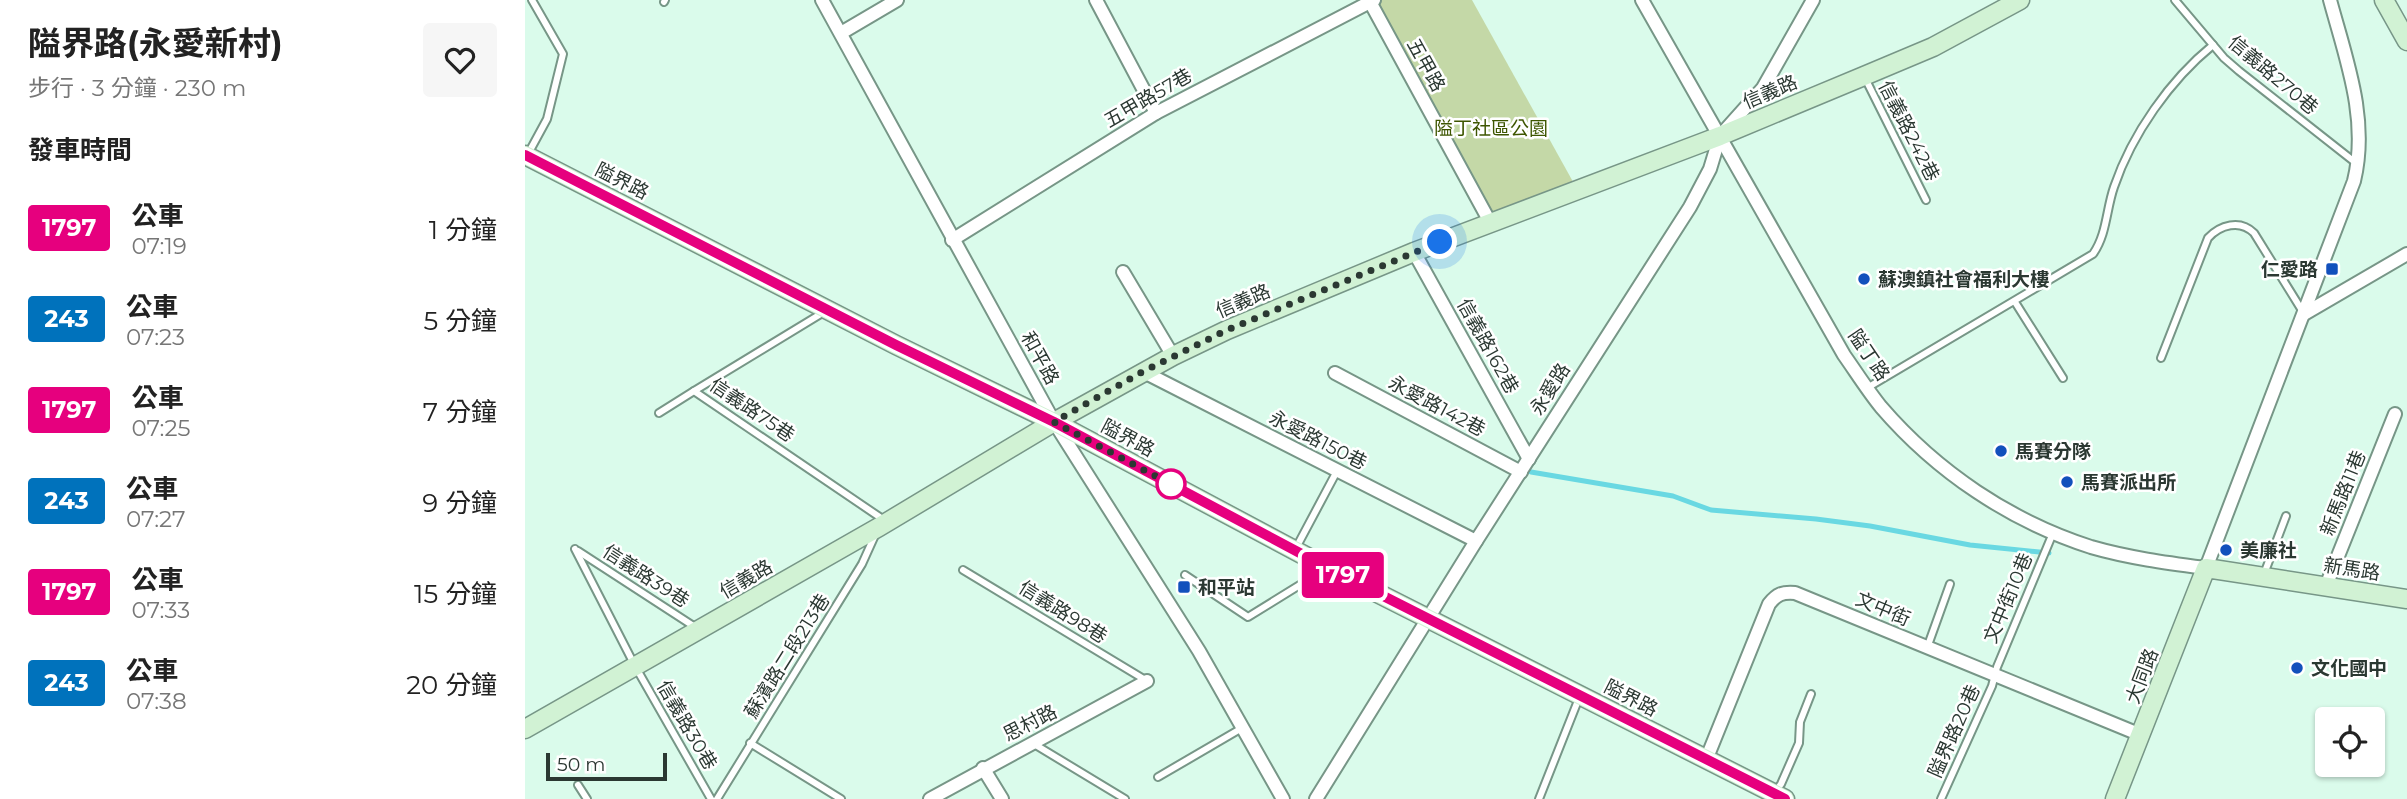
<!DOCTYPE html>
<html lang="zh-TW">
<head>
<meta charset="utf-8">
<style>
	:root { --surface:#fff; --page:#f6f6f6; --text:#222; --muted:#767676 }
	body { margin:0; font-family:Montserrat,"Noto Sans TC",sans-serif; background:var(--page); color:var(--text); height:100vh; display:flex; flex-direction:column; font-size:26px; white-space:nowrap }
	* { box-sizing:border-box; margin:0 }
	p { font-size:23px; color:var(--muted) }
	.icon { flex:none; width:38px; height:38px; fill:none; stroke:currentColor; stroke-width:2; stroke-linecap:round; stroke-linejoin:round }
	.map { position:relative; flex:1; overflow:hidden }
	.side { display:flex; flex-direction:column; background:var(--surface); width:525px }
	.side>* { flex:none }
	.badge { padding:0 14px; border-radius:5px; font-size:24px; line-height:46px }
	.fabs { position:absolute; left:1790px; top:707px; display:grid; gap:14px }
	.fabs a { display:grid; place-items:center; width:70px; height:70px; border-radius:7px; background:var(--surface); box-shadow:0 2px 5px #0004; font-size:35px }
	.scale { position:absolute; left:21px; bottom:18px; width:121px; box-sizing:border-box; padding-left:7px; border:4px solid #2b3832; border-top:0; font-size:19px; line-height:24px; white-space:nowrap; color:#2b3832; -webkit-text-stroke:5px #fff; paint-order:stroke }
	.you { position:absolute; width:35px; height:35px; margin:-18px; border:5px solid #fff; border-radius:50%; background:#1a73e8; box-shadow:0 0 0 10px #1a73e833 }
	.map>.badge { position:absolute; translate:-50% -50%; box-shadow:0 0 0 4px #fff }
	h2 { padding:0 28px; font-size:26px; line-height:63px }
	.round { display:grid; place-items:center; flex:none; width:74px; height:74px; border-radius:7px; background:var(--page) }
	.overview { display:flex; align-items:center; justify-content:space-between; height:119px; padding:0 28px }
	h1 { font-size:33px; font-weight:700; line-height:52px }
	ul { padding:0; list-style:none }
	li { display:flex; align-items:center; gap:21px; height:91px; padding:0 28px }
	li div { flex:1 }
	li b { display:block; font-size:26px }
	li em { font-style:normal }
	li .badge { min-width:77px; font-weight:700; text-align:center }
	main { display:flex; flex:1; min-height:0 }
	.map>svg:first-child { display:block }
	.green { fill:#c4d8a7 }
	.lines { fill:none; stroke-linecap:round; stroke-linejoin:round }
	.stream { stroke:#69d8e2; stroke-width:5 }
	.lane-casing { stroke:#779687; stroke-width:10 }
	.street-casing { stroke:#779687; stroke-width:16 }
	.secondary-casing { stroke:#779687; stroke-width:21 }
	.lane { stroke:#fff; stroke-width:6 }
	.street { stroke:#fff; stroke-width:12 }
	.secondary { stroke:#d1f2d4; stroke-width:18 }
	.line-casing { stroke:#fff; stroke-width:16 }
	.line { stroke:#e6007e; stroke-width:10 }
	.walk { stroke:#2b3832; stroke-width:7; stroke-dasharray:0 12.6 }
	.poi-dot { fill:#1250bc; stroke:#fff; stroke-width:2.5 }
	.stop-dot { fill:#fff; stroke:#e6007e; stroke-width:3.5 }
	.labels { text-anchor:middle; dominant-baseline:central; stroke-width:5; stroke-linejoin:round; paint-order:stroke }
	.street-label { font-size:19px; fill:#2b3832; stroke:#fff }
	.park-label { font-size:19px; fill:#3e5601; stroke:#fff }
	.poi-label { font-size:19px; font-weight:bold; fill:#2b3832; stroke:#fff; text-anchor:start }
</style>
</head>
<body>
<main>
<section class="side">
<div class="overview"><div><h1>隘界路(永愛新村)</h1><p>步行 · 3 分鐘 · 230 m</p></div><a class="round"><svg class="icon" aria-label="heart" viewBox="0 0 24 24"><path d="M12 20l-8-8c-3-5 5-10 8-4 3-6 11-1 8 4z"/></svg></a></div>
<h2>發車時間</h2>
<ul>
<li><span class="badge" style="background:#e6007e;color:#fff">1797</span><div><b>公車</b><p>07:19</p></div><em>1 分鐘</em></li>
<li><span class="badge" style="background:#0072bc;color:#fff">243</span><div><b>公車</b><p>07:23</p></div><em>5 分鐘</em></li>
<li><span class="badge" style="background:#e6007e;color:#fff">1797</span><div><b>公車</b><p>07:25</p></div><em>7 分鐘</em></li>
<li><span class="badge" style="background:#0072bc;color:#fff">243</span><div><b>公車</b><p>07:27</p></div><em>9 分鐘</em></li>
<li><span class="badge" style="background:#e6007e;color:#fff">1797</span><div><b>公車</b><p>07:33</p></div><em>15 分鐘</em></li>
<li><span class="badge" style="background:#0072bc;color:#fff">243</span><div><b>公車</b><p>07:38</p></div><em>20 分鐘</em></li>
</ul>
</section>
<div class="map">
<svg width="1882" height="799" viewBox="0 0 1882 799">
	<rect width="100%" height="100%" fill="#dafbeb"/>
	<path class="green" d="M849 0H947L1052 189 965 222Z"/>
	<g class="lines">
		<path class="stream" d="M1006 472 1148 496 1186 510 1291 519 1345 526 1445 545 1524 553"/>
		<defs>
			<g id="lane">
				<path d="M1650 0 1699 58 1714 71 1831 163"/>
				<path d="M139 2 140 0"/>
				<path d="M1340 78 1401 200"/>
				<path d="M3 154 22 119 38 54 7 0"/>
				<path d="M1490 302 1538 378"/>
				<path d="M299 312 169 391 359 520"/>
				<path d="M1636 358 1683 238C1695 225 1715 219 1729 233L1778 312"/>
				<path d="M1342 388 1568 254C1582 234 1581 210 1589 187 1607 134 1645 80 1688 45"/>
				<path d="M134 413 169 391"/>
				<path d="M771 548 812 471"/>
				<path d="M50 549 110 666 186 799"/>
				<path d="M53 551 173 629"/>
				<path d="M438 570 622 681"/>
				<path d="M1739 574 1761 516"/>
				<path d="M660 575 723 617 799 570"/>
				<path d="M1402 648 1425 584"/>
				<path d="M225 743 316 799"/>
				<path d="M509 744 600 799"/>
				<path d="M633 777 717 728"/>
				<path d="M53 785 62 799"/>
				<path d="M1250 792 1256 784 1274 743 1275 722 1286 694"/>
				<path d="M192 799 337 564 351 533"/>
				<path d="M1014 799 1054 698"/>
				<path d="M1416 799 1467 686 1472 667 1528 533"/>
			</g>
			<g id="street">
				<path d="M297 0 529 422 674 651 758 799"/>
				<path d="M571 0 631 113"/>
				<path d="M844 0 965 222"/>
				<path d="M1117 0 1319 355C1331 372 1343 391 1356 407 1412 472 1485 521 1566 547 1604 558 1643 563 1681 568L1829 181C1844 119 1821 59 1805 0"/>
				<path d="M316 33 372 0"/>
				<path d="M427 240 631 113 849 0"/>
				<path d="M889 252 1004 459"/>
				<path d="M598 272 648 356"/>
				<path d="M1779 314 1882 254"/>
				<path d="M617 371 951 541"/>
				<path d="M810 373 996 472"/>
				<path d="M1801 586 1870 414"/>
				<path d="M1181 760 1244 604C1252 594 1257 592 1270 593L1616 735"/>
				<path d="M458 768 477 799"/>
				<path d="M405 799 622 681"/>
				<path d="M791 799 951 541 1165 207 1185 169 1195 136 1238 88 1288 0"/>
			</g>
			<g id="secondary">
				<path d="M1859 0 1882 41"/>
				<path d="M0 155 371 345 529 422 803 568 1260 799"/>
				<path d="M0 729 354 527 529 422 648 356 702 330 889 252 1195 136 1339 76 1408 47 1495 0"/>
				<path d="M1590 799 1681 568 1882 599"/>
			</g>
		</defs>
		<use href="#lane" class="lane-casing"/>
		<use href="#street" class="street-casing"/>
		<use href="#secondary" class="secondary-casing"/>
		<use href="#lane" class="lane"/>
		<use href="#street" class="street"/>
		<use href="#secondary" class="secondary"/>
	</g>
	<g class="lines">
		<defs>
			<path id="line" d="M0 155 371 345 529 422 803 568 1260 799"/>
		</defs>
		<use href="#line" class="line-casing"/>
		<use href="#line" class="line"/>
		<path class="walk" d="M646 484 649 486 529 422 617 372 702 330 915 242"/>
	</g>
	<g class="poi-dot">
		<rect x="1800" y="262" width="14" height="14" rx="3.5"/>
		<circle cx="1339" cy="279" r="7"/>
		<circle cx="1476" cy="451" r="7"/>
		<circle cx="1542" cy="482" r="7"/>
		<circle cx="1701" cy="550" r="7"/>
		<rect x="652" y="580" width="14" height="14" rx="3.5"/>
		<circle cx="1772" cy="668" r="7"/>
	</g>
	<circle class="stop-dot" cx="646" cy="484" r="14"/>
	<g class="labels">
		<g class="street-label">
			<text transform="translate(901 65) rotate(61)">五甲路</text>
			<text transform="translate(1748 75) rotate(40)">信義路270巷</text>
			<text transform="translate(1245 92) rotate(-23)">信義路</text>
			<text transform="translate(623 98) rotate(-30)">五甲路57巷</text>
			<text transform="translate(1384 131) rotate(63)">信義路242巷</text>
			<text transform="translate(97 181) rotate(27)">隘界路</text>
			<text transform="translate(718 301) rotate(-23)">信義路</text>
			<text transform="translate(963 346) rotate(61)">信義路162巷</text>
			<text transform="translate(1344 355) rotate(56)">隘丁路</text>
			<text transform="translate(515 358) rotate(61)">和平路</text>
			<text transform="translate(1025 389) rotate(-58)">永愛路</text>
			<text transform="translate(912 406) rotate(28)">永愛路142巷</text>
			<text transform="translate(227 410) rotate(34)">信義路75巷</text>
			<text transform="translate(603 438) rotate(28)">隘界路</text>
			<text transform="translate(793 440) rotate(27)">永愛路150巷</text>
			<text transform="translate(1818 493) rotate(-68)">新馬路11巷</text>
			<text transform="translate(1827 569) rotate(9)">新馬路</text>
			<text transform="translate(121 576) rotate(33)">信義路39巷</text>
			<text transform="translate(221 579) rotate(-30)">信義路</text>
			<text transform="translate(1483 598) rotate(-67)">文中街10巷</text>
			<text transform="translate(1358 609) rotate(23)">文中街</text>
			<text transform="translate(538 612) rotate(32)">信義路98巷</text>
			<text transform="translate(262 656) rotate(-58)">蘇濱路二段213巷</text>
			<text transform="translate(1617 676) rotate(-69)">大同路</text>
			<text transform="translate(1106 698) rotate(27)">隘界路</text>
			<text transform="translate(505 723) rotate(-27)">思村路</text>
			<text transform="translate(162 725) rotate(60)">信義路30巷</text>
			<text transform="translate(1429 731) rotate(-66)">隘界路20巷</text>
		</g>
		<g class="park-label">
			<text x="966" y="128">隘丁社區公園</text>
		</g>
		<g class="poi-label">
			<text x="1793" y="269" text-anchor="end">仁愛路</text>
			<text x="1353" y="279">蘇澳鎮社會福利大樓</text>
			<text x="1490" y="451">馬賽分隊</text>
			<text x="1556" y="482">馬賽派出所</text>
			<text x="1715" y="550">美廉社</text>
			<text x="673" y="587">和平站</text>
			<text x="1786" y="668">文化國中</text>
		</g>
	</g>
</svg>
<div class="fabs">
<a><svg class="icon" aria-label="locate" viewBox="0 0 24 24"><circle cx="12" cy="12" r="6"/><path d="M12 2v4M12 18v4M2 12h4M18 12h4"/></svg></a>
</div>
<div class="scale">50 m</div>
<div class="you" style="left:915px;top:242px"></div>
<b class="badge" style="left:818px;top:575px;background:#e6007e;color:#fff">1797</b>
</div>
</main>
</body>
</html>
